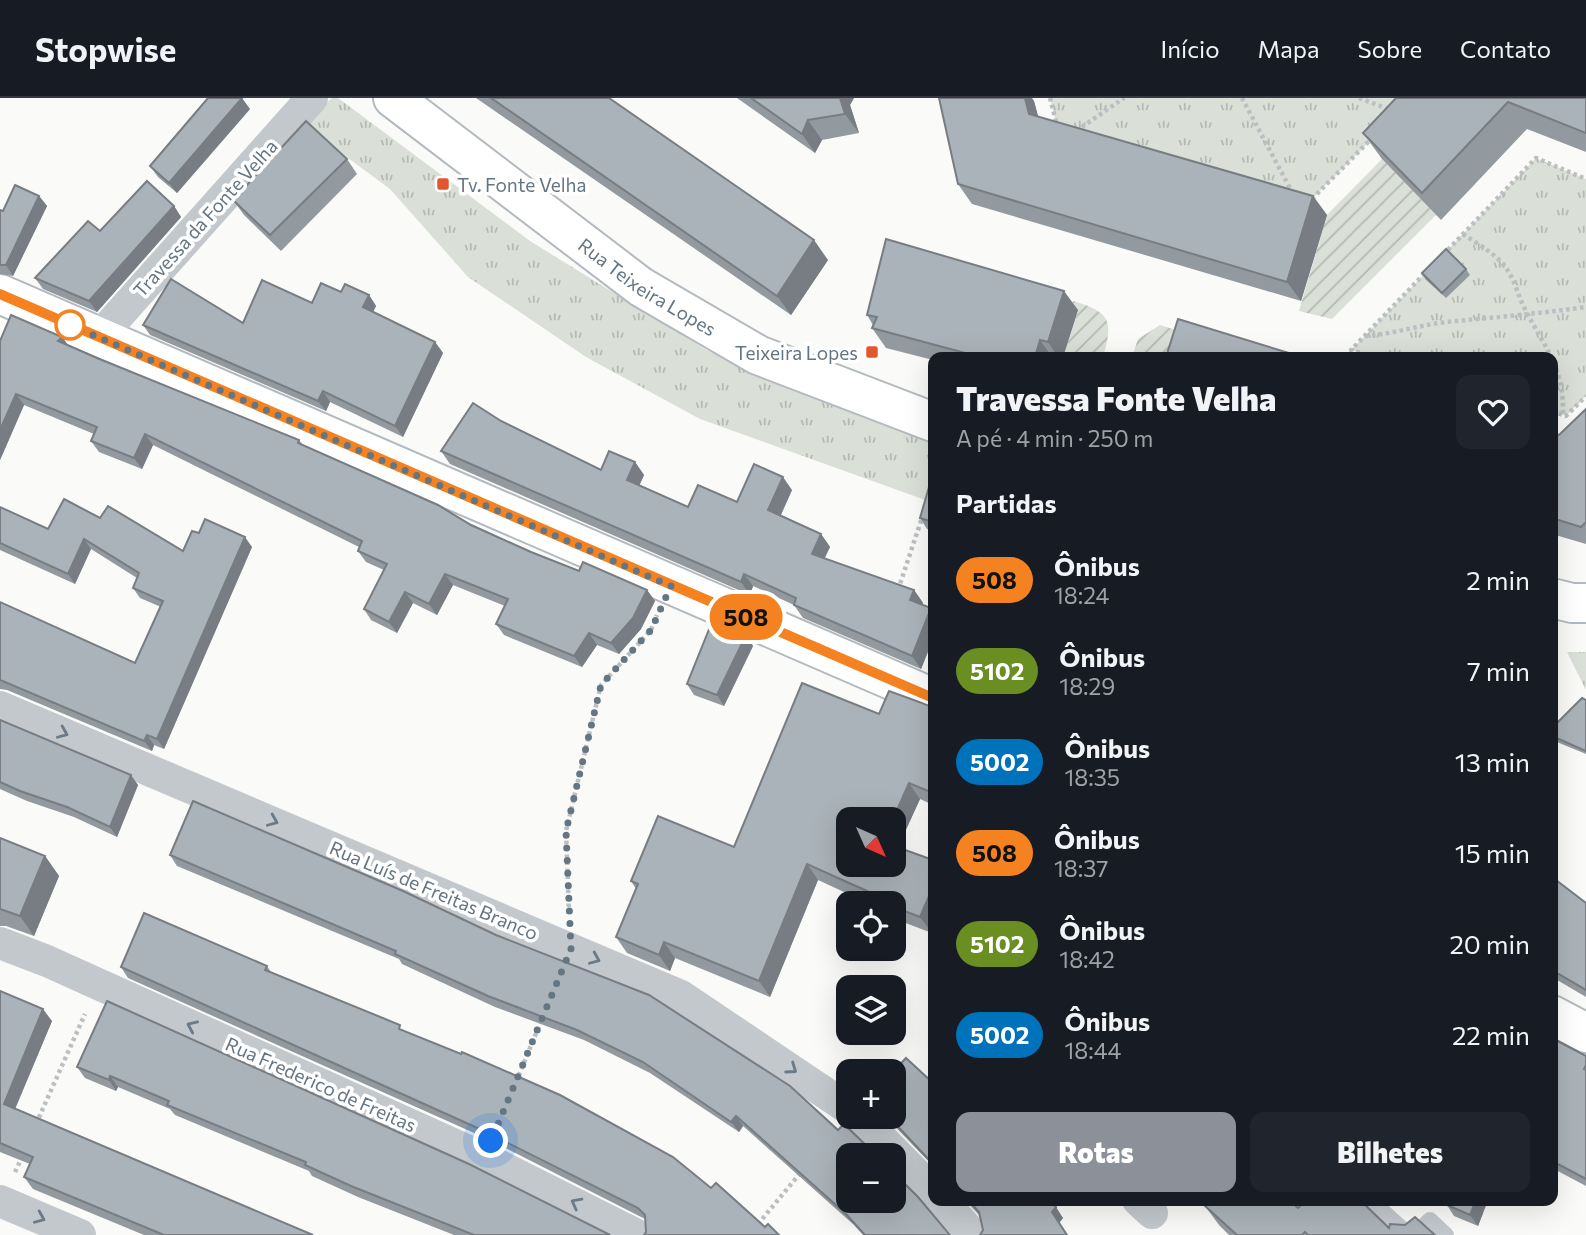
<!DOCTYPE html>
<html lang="pt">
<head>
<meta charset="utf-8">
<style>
	:root { --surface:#171b24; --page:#20242c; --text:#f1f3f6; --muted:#9ea1a6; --line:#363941; --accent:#8c9099 }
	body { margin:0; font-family:Commissioner,sans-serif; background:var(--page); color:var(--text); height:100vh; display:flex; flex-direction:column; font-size:26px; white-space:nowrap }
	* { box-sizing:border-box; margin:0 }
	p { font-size:23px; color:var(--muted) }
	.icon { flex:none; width:38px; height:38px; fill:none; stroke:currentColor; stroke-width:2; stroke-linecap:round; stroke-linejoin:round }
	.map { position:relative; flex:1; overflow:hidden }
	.panel { position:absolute; left:928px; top:254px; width:630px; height:854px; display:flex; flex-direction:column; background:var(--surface); border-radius:14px; box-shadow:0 7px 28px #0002 }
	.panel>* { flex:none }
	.badge { padding:0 14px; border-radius:23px; font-size:24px; line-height:46px }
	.needle { width:46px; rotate:135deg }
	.fabs { position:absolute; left:836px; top:709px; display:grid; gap:14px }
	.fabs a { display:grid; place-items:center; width:70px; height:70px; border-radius:14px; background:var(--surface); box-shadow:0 7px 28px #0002; font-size:35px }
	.you { position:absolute; width:35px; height:35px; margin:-18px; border:5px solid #fff; border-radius:50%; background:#1a73e8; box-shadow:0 0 0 10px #1a73e833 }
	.map>.badge { position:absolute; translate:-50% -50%; box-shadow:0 0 0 4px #fff }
	h2 { padding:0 28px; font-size:26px; line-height:63px }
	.round { display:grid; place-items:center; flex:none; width:74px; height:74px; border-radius:14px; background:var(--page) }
	.summary { display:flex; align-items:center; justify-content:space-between; height:119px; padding:0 28px }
	h1 { font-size:33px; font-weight:800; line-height:52px }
	.cta { display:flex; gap:14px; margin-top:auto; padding:14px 28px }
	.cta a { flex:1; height:80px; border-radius:14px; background:var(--accent); color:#fff; font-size:28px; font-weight:800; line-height:80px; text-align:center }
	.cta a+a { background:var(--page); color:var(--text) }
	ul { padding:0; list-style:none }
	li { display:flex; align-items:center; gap:21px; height:91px; padding:0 28px }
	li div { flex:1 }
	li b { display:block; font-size:26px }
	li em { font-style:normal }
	li .badge { min-width:77px; font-weight:700; text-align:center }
	header { display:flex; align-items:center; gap:42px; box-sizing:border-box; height:98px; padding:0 35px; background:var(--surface); border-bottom:2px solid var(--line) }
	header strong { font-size:33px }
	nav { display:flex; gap:38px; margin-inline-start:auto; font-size:24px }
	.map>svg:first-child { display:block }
	.grass { fill:url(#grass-tufts) }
	.garden { fill:url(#garden-furrows) }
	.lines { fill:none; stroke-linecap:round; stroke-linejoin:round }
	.secondary-casing { stroke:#b3babf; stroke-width:42 }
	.path { stroke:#bbbfc2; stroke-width:4.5; stroke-dasharray:3.5 3.5; stroke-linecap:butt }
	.lane { stroke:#c3c8cc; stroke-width:16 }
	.street { stroke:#c3c8cc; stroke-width:32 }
	.secondary { stroke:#fff; stroke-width:38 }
	.wall { fill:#929a9f }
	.shaded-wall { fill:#777d82 }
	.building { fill:#aab3b9; stroke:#777d82; stroke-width:2 }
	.oneway { stroke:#6a7a87 }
	.line-casing { stroke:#fff; stroke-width:16 }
	.line { stroke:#f58220; stroke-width:10 }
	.walk { stroke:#657683; stroke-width:7; stroke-dasharray:0 12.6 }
	.poi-dot { fill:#e4572e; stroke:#fff; stroke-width:2.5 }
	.stop-dot { fill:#fff; stroke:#f58220; stroke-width:3.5 }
	.labels { text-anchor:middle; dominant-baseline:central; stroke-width:7; stroke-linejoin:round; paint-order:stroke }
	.poi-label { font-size:19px; fill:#657683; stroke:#fff; text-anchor:start }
	.street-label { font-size:19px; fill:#657683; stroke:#fff }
</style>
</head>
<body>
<header>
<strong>Stopwise</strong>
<nav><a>Início</a><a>Mapa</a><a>Sobre</a><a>Contato</a></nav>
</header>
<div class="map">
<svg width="1586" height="1137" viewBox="0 0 1586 1137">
	<defs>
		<pattern id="grass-tufts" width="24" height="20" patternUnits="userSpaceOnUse" patternTransform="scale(1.75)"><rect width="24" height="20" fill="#dadfd7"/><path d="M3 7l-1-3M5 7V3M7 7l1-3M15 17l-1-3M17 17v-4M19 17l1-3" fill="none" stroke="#b4b9b4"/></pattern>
		<pattern id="garden-furrows" width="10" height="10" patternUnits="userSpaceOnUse" patternTransform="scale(1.75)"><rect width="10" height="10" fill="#dadfd7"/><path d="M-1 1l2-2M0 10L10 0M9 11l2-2" fill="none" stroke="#b4b9b4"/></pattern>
	</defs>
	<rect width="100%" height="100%" fill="#fafaf8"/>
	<g class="grass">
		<path d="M332 0H338L530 143 708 253 800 291 933 330V384L928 403 700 321 586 259 468 179 390 91 302 26Z"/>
		<path d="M1050 0H1413L1310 103 1057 29Z"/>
		<path d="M1536 60 1586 81V298L1566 318 1552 313V259H1373L1351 252Z"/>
		<path d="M1567 554H1586V592Z"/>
	</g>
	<g class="garden">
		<path d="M1382 61 1436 117 1332 221 1299 213 1327 117Z"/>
		<path d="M1073 203C1110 214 1114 222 1103 259H1063L1078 213 1071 210Z"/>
		<path d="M1160 227 1189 236 1186 259H1132L1138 241Z"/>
	</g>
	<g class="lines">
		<defs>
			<g id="secondary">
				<path id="s1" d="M393 0 641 189 758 257 933 324"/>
				<path d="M0 196 933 600"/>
				<path d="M1552 500 1572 505H1586"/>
				<path d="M1552 917 1586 935"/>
			</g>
		</defs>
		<use href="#secondary" class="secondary-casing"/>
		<g class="path">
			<path d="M1050 0 1057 27"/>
			<path d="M1242 0 1292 94"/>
			<path d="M1359 0 1391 12"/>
			<path d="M1076 33 1124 0"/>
			<path d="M1312 101 1372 40"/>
			<path d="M1463 136C1476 145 1491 153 1502 165 1515 179 1517 197 1526 213 1546 252 1564 269 1563 317"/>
			<path d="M1443 157 1536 60 1586 81"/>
			<path d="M1365 238C1396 236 1425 225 1456 223 1500 219 1543 215 1586 209"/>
			<path d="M1373 259 1351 252 1427 173"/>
			<path d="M1552 313 1566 318 1586 298"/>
			<path d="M898 492 923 417"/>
			<path d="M569 816 566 733 601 587 651 532 657 517"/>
			<path d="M516 984 542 921"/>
			<path d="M36 1026 85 916"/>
			<path d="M15 1074 23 1057"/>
			<path d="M749 1137 802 1073"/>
		</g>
		<g class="lane">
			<path d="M1370 1102 1409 1137"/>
			<path d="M1415 1137 1430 1122 1446 1137"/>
		</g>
		<g class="street">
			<path d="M99 239 312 0"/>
			<path d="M0 609 681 898 849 1011"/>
			<path d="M0 845 47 863 484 1060 637 1137"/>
			<path d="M859 1018 933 1093"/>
			<path d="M942 1102 973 1137"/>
			<path d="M1138 1102 1152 1115"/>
			<path d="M0 1103 80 1137"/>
		</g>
		<use href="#secondary" class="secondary"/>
	</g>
	<g class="wall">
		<path d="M476 0H609L828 162 791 217Z"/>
		<path d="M737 0H854L850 7 859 35 822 42 815 55Z"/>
		<path d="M1396 0H1586V54L1527 31 1441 122 1382 61 1363 35Z"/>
		<path d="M1034 3 1038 19 1313 98 1327 117 1301 203 972 106 958 86Z"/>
		<path d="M250 11 177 95 158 79 150 68Z"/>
		<path d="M347 61 357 76 281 153 244 117 233 102Z"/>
		<path d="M39 98 47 108 13 178 0 176V112L3 113Z"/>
		<path d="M174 108 181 119 97 214 43 191 35 180 100 133Z"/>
		<path d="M1466 171 1470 177 1446 200 1425 181 1422 175Z"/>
		<path d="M341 194 369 197 376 208 373 214 435 244 443 255 403 339 330 304 326 313 150 237 143 227 243 225 312 205Z"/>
		<path d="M1078 212 1063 259H933V262L886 250 872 230 873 227 867 217Z"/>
		<path d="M62 239 68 247 97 260 299 342 304 348 531 454 579 473 647 492 655 503 641 531 619 556 597 547 582 569 504 537 496 526 505 508 453 487 437 517 413 505 397 535 371 522 364 511 384 472 366 464 358 453 359 449 153 347 142 371 99 354 91 343 94 336 24 307 0 362V243Z"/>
		<path d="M1586 311V446L1552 436V335L1559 337Z"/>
		<path d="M501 323 601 372 635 364 644 377 639 388 688 409 737 404 792 392 781 417 821 436 830 449 824 460 914 492 923 505 922 507 931 510 933 513V541L921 571 803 520 794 507 753 488 750 497 450 366 441 353Z"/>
		<path d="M933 390V433L927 431 920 420Z"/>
		<path d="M0 409 48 431 100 420 183 453 199 435 252 449 164 651 154 647 152 653 7 592 0 591V504L135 565 161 509 140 500 133 490 137 480 91 451 75 486 0 452Z"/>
		<path d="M746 537 753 548 724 608 694 597 687 586Z"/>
		<path d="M1586 602V656L1552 642V630Z"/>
		<path d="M933 609V707L920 701 898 749 932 835 895 821 894 805H868L818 782 770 899 675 860 670 873 627 855 616 839 636 791 631 783 734 749 879 616Z"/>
		<path d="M0 622 138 687 117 739 74 719 27 703 0 691Z"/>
		<path d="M193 703 950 1137H863L854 1127 743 1028 739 1034 650 975 584 942 495 909 402 866 399 861 177 768 170 757Z"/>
		<path d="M0 740 45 758 59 778 34 838 6 828H0Z"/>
		<path d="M1552 779 1586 805V899L1552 879Z"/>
		<path d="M267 868 271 874 403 933 711 1090 765 1129 779 1137 646 1134 645 1121 492 1043 128 880 121 869Z"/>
		<path d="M0 893 52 923 15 1011 313 1137H144L33 1091 24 1079 30 1066 0 1054Z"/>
		<path d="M107 903 610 1137H454L358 1099 312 1078 309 1073 175 1017 170 1011 118 989 116 993 85 980 77 969Z"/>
		<path d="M1552 940 1586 958V1088L1552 1070Z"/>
		<path d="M933 985V1068L885 1018H894Z"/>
		<path d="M965 1102H1048L1063 1120 1059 1125 983 1132 980 1118Z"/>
		<path d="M1488 1102 1478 1128 1454 1118 1447 1107Z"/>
		<path d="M1205 1108 1298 1110 1389 1130 1435 1137H1229L1219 1127Z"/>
	</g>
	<g class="shaded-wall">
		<path d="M242 0 250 11 177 95 169 85Z"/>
		<path d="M840 0H854L850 7 859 35 845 16Z"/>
		<path d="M1025 0H1032L1034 3 1043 36 1029 16Z"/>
		<path d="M808 22 822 42 815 55 802 36Z"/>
		<path d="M39 98 47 108 13 178 6 167Z"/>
		<path d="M1313 98 1327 117 1301 203 1287 184Z"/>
		<path d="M174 108 181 119 97 214 89 203Z"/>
		<path d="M814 142 828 162 791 217 777 198Z"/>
		<path d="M1064 193 1078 212 1063 259H1058L1048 244Z"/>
		<path d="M369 197 376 208 370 220 363 209Z"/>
		<path d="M62 239 70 250 58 243Z"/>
		<path d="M1040 242 1052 259H1035Z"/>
		<path d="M435 244 443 255 403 339 395 328Z"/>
		<path d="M323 293 330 304 326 313 318 303Z"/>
		<path d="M16 296 24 307 0 362V332Z"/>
		<path d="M145 336 153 347 142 371 134 360Z"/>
		<path d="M635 364 644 377 636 395 627 382Z"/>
		<path d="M783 379 792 392 777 425 768 412Z"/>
		<path d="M821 436 830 449 821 468 812 456Z"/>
		<path d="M245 439 252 449 164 651 157 641Z"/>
		<path d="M84 441 91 451 75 486 68 476Z"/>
		<path d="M445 476 453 487 437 517 429 506Z"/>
		<path d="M744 476 753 488 750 497 741 484Z"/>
		<path d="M647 492 655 503 641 531 619 556 611 545Z"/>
		<path d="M914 492 923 505 919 515 910 502Z"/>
		<path d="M405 494 413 505 397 535 389 524Z"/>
		<path d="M931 510 933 513V541L921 571 912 558Z"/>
		<path d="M589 535 597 547 582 569 574 558Z"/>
		<path d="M746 537 753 548 724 608 717 597Z"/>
		<path d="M147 637 154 647 152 653 144 643Z"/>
		<path d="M131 677 138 687 117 739 110 729Z"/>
		<path d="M909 685 920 701 894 758V721H893Z"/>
		<path d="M45 758 59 778 34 838 20 818Z"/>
		<path d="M807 766 818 782 770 899 759 883Z"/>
		<path d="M933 789V833L932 835 920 819Z"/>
		<path d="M664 844 675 860 670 873 659 857Z"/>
		<path d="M43 911 52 923 12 1018 4 1006Z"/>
		<path d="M110 978 118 989 116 993 109 982Z"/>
		<path d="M736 1018 743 1028 739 1034 731 1024Z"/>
		<path d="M1476 1102H1488L1478 1128 1470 1117Z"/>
		<path d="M1056 1109 1063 1120 1059 1125 1052 1114Z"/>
	</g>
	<g class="building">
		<path d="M208 0H242L169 85 150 68Z"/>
		<path d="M491 0H609L814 142 777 198Z"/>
		<path d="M751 0H840L845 16 808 22 802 36Z"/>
		<path d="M939 0H1025L1029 16 1313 98 1287 184 958 86Z"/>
		<path d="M1396 0H1586V35L1508 4 1422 95 1363 35Z"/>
		<path d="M306 23 347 61 270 137 233 102Z"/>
		<path d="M147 83 174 108 89 203 35 180 88 123 100 133Z"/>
		<path d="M15 87 39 98 6 167H0V112L3 113Z"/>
		<path d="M886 141 1064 193 1048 244 1040 242 1035 259H980L872 230 877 219 867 217Z"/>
		<path d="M1446 151 1466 171 1442 195 1422 175Z"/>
		<path d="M171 181 243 225 262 182 312 205 321 185 341 194 345 186 369 197 363 209 435 244 395 328 323 293 318 303 143 227Z"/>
		<path d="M11 217 62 239 58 243 97 260 299 342 298 345 438 407 471 427 531 454 579 473 583 464 647 492 633 520 611 545 589 535 574 558 496 526 508 501 445 476 429 506 405 494 389 524 364 511 387 466 358 453 362 443 145 336 134 360 91 343 97 329 16 296 0 332V243Z"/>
		<path d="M1178 221 1302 259H1166Z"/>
		<path d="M473 305 501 323 601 372 609 353 635 364 627 382 688 409 698 387 737 404 754 366 783 379 768 412 821 436 812 456 914 492 910 502 931 510 912 558 794 507 796 500 744 476 741 484 441 353Z"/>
		<path d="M1586 311V424L1581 429 1552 420V335L1559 337Z"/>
		<path d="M929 389 933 390V424L920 420Z"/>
		<path d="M64 401 100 420 108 408 183 453 192 433 199 435 205 421 245 439 157 641 147 637 144 643 0 582V504L135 565 163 503 133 490 139 475 84 441 68 476 0 445V409L48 431Z"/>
		<path d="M712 524 746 537 717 597 687 586Z"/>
		<path d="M802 585 879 616 889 593 933 609V695L909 685 893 721H849V766H894V748L933 762V789L920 819 894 809V805H883L885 801 807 766 759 883 664 844 659 857 616 839 638 786 631 783 658 718 734 749Z"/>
		<path d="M1582 600 1586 602V653L1552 638V630Z"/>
		<path d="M0 622 131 677 110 729 67 709 20 693 0 684Z"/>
		<path d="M193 703 403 793 496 837 649 897 790 988 838 1032 844 1026 876 1057H849V1102H894V1075L918 1099 950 1137H865L846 1116 736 1018 731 1024 643 964 577 932 488 898 395 856 396 853 170 757Z"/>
		<path d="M0 740 45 758 20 818 0 811Z"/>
		<path d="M1552 779 1586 805V892L1552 872Z"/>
		<path d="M144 815 267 868 265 872 400 927 399 931 461 956 462 954 560 997 673 1059 711 1090 716 1085 765 1129 768 1126 779 1137H644L646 1134 645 1117 638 1110 484 1033 121 869Z"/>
		<path d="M0 893 43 911 4 1006 313 1137H164L24 1079 33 1059 0 1045Z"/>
		<path d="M107 903 469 1066 610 1137H474L351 1088 305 1067 306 1064 167 1007 169 1003 110 978 109 982 77 969Z"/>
		<path d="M1552 940 1586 958V967L1584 971 1586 972V1081L1552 1063V1033L1556 1025 1552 1023Z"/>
		<path d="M906 960 933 985V1066L888 1018H894V973Z"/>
		<path d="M968 1102H1048L1056 1109 1052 1114 1067 1137H980L983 1132 979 1114Z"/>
		<path d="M1210 1102H1289L1298 1110 1305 1103 1308 1102H1360L1389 1130 1390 1126 1405 1127 1415 1119 1435 1137H1308L1305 1134 1302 1137H1237L1205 1108Z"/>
		<path d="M1449 1102H1476L1470 1117 1447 1107Z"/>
	</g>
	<defs><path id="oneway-chevron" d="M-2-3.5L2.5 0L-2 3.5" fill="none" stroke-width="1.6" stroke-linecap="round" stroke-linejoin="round" transform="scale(1.75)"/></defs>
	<g class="oneway">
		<use href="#oneway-chevron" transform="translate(63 635) rotate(23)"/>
		<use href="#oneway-chevron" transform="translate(273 723) rotate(23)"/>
		<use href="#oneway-chevron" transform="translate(595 861) rotate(23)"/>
		<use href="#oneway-chevron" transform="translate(192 928) rotate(-156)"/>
		<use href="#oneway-chevron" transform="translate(792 971) rotate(35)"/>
		<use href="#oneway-chevron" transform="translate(576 1105) rotate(-152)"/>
		<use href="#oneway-chevron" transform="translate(40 1120) rotate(23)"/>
	</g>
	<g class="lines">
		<defs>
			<path id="line" d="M0 196 933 600"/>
		</defs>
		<use href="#line" class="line-casing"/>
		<use href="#line" class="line"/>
		<path class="walk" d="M70 227 671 488 651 532 601 587 566 733 571 851 491 1043"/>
	</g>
	<g class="poi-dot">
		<rect x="436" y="79" width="14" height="14" rx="3.5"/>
		<rect x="865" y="247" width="14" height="14" rx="3.5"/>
	</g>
	<circle class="stop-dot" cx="70" cy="227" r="14"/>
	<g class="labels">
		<g class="poi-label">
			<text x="457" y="86">Tv. Fonte Velha</text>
			<text x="858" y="254" text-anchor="end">Teixeira Lopes</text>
		</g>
		<g class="street-label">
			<text transform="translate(205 120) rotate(-48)">Travessa da Fonte Velha</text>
			<text stroke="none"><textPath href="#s1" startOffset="317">Rua Teixeira Lopes</textPath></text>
			<text transform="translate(434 792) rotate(23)">Rua Luís de Freitas Branco</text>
			<text transform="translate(321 986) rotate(24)">Rua Frederico de Freitas</text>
		</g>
	</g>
</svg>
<div class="fabs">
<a><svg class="needle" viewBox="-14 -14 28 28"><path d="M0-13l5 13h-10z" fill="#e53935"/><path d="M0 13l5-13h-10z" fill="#9ea1a6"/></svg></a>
<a><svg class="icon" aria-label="locate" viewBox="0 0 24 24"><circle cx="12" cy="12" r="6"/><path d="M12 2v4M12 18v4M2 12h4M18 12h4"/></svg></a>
<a><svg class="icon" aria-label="layers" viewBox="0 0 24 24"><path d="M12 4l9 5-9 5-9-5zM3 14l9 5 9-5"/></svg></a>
<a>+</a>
<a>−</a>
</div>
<div class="you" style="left:491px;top:1043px"></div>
<b class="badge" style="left:746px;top:519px;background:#f58220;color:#111">508</b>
<section class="panel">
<div class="summary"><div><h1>Travessa Fonte Velha</h1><p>A pé · 4 min · 250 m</p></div><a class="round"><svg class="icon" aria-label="heart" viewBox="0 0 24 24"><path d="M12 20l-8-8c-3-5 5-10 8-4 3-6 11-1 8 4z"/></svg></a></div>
<h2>Partidas</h2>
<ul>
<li><span class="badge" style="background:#f58220;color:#111">508</span><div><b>Ônibus</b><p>18:24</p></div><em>2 min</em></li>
<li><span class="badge" style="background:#6b8e23;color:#fff">5102</span><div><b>Ônibus</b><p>18:29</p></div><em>7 min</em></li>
<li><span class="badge" style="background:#0072bc;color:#fff">5002</span><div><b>Ônibus</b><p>18:35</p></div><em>13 min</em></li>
<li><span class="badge" style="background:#f58220;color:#111">508</span><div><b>Ônibus</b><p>18:37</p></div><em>15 min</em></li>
<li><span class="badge" style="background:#6b8e23;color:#fff">5102</span><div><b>Ônibus</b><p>18:42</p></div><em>20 min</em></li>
<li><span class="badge" style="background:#0072bc;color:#fff">5002</span><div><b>Ônibus</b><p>18:44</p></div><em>22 min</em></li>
</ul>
<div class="cta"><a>Rotas</a><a>Bilhetes</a></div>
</section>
</div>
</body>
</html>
